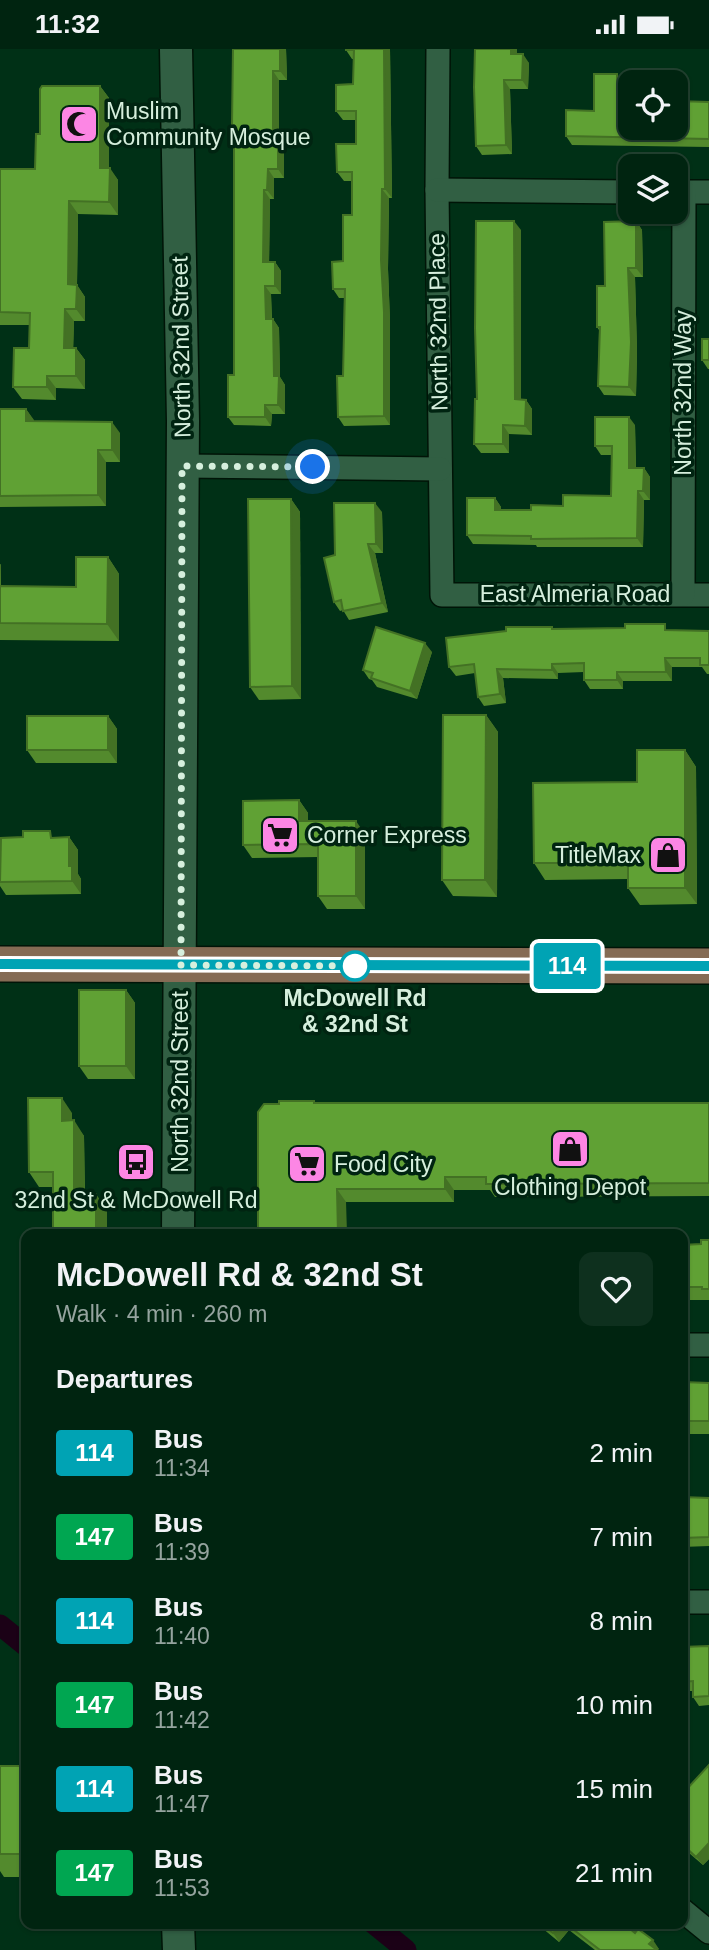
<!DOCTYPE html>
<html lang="en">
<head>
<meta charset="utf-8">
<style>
	:root { --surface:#002410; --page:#0e301e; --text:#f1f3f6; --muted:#95a49f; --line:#224130 }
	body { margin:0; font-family:Arial,sans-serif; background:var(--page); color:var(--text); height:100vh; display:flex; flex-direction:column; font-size:26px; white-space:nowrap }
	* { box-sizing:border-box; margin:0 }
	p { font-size:23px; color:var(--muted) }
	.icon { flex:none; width:38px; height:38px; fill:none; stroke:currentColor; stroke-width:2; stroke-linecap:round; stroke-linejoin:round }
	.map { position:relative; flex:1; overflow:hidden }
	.details { position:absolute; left:21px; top:1180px; width:667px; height:700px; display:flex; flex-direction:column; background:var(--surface); border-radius:14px; box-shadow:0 2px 5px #0004,0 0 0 2px var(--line) }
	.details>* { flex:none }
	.badge { padding:0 14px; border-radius:5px; font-size:24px; line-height:46px }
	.tools { position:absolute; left:618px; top:21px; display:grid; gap:14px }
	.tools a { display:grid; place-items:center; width:70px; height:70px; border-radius:14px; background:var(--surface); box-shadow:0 2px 5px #0004,0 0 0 2px var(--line); font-size:35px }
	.you { position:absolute; width:35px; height:35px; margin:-18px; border:5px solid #fff; border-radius:50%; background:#1a73e8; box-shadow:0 0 0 10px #1a73e833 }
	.map>.badge { position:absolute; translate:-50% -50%; box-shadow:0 0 0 4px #fff }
	h2 { padding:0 35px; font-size:26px; line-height:63px }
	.round { display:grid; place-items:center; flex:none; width:74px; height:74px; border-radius:14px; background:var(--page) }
	.overview { display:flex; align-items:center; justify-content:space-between; height:119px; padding:0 35px }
	h1 { font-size:33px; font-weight:700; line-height:52px }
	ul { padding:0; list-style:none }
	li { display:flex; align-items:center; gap:21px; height:84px; padding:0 35px }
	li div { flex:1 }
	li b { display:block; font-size:26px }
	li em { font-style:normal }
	li .badge { min-width:77px; font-weight:700; text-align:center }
	.status { display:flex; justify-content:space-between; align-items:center; height:49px; padding:0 35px; background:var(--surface); direction:ltr }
	.status svg { height:19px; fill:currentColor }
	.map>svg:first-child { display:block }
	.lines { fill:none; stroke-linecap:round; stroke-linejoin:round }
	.canal { stroke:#1b0116; stroke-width:21 }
	.minor-casing { stroke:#001407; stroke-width:26 }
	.secondary-casing { stroke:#001407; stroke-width:35 }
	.primary-casing { stroke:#001407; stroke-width:38 }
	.minor { stroke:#315f43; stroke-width:23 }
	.secondary { stroke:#315f43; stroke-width:32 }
	.primary { stroke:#856b54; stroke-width:35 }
	.wall { fill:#538a2d }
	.shaded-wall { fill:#437124 }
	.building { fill:#60a134; stroke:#437124; stroke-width:2 }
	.line-casing { stroke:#fff; stroke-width:16 }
	.line { stroke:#00a3b4; stroke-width:10 }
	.walk { stroke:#d6efdd; stroke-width:7; stroke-dasharray:0 12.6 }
	.stop-dot { fill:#fff; stroke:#00a3b4; stroke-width:3.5 }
	.labels { text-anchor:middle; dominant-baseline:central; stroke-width:7; stroke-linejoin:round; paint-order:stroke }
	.poi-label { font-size:23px; fill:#d6efdd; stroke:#002411; text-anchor:start }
	.street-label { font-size:23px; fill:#d6efdd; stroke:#002411 }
	.stop-label { font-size:23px; font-weight:bold; fill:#d6efdd; stroke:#002411 }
</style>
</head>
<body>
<div class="status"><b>11:32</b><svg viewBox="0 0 49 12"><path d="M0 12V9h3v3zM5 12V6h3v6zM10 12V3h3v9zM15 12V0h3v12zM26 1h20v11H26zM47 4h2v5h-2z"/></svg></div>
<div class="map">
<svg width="709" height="1901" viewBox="0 0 709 1901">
	<rect width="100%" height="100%" fill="#003016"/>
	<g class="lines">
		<g class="canal">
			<path d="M0 1576 26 1597"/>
			<path d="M373 1874 406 1901"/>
		</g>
		<defs>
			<g id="minor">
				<path d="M438 0 437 141 442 546H709"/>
				<path d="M437 141 630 143"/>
				<path d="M676 143H709"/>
				<path d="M182 417 440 420"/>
				<path d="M683 545 684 143"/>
				<path d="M682 1296H709"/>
				<path d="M682 1553H709"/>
				<path d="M682 1861 709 1883"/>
			</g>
			<g id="secondary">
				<path d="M176 0 183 372 178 1185"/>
				<path d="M178 1874 179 1901"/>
			</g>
			<path id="primary" d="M0 915 709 917"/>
		</defs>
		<use href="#minor" class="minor-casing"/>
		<use href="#secondary" class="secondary-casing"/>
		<use href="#primary" class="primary-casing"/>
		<use href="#minor" class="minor"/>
		<use href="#secondary" class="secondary"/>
		<use href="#primary" class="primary"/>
	</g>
	<g class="wall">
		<path d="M286 0 287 31H279V92L284 99V129H274V150H270L269 213H275L281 222V245H271L272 270H273L279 279 280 328 285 336V365H272L271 377 234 376 228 368 234 326V80L232 76Z"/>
		<path d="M390 0 392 149H389L388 220 390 272V376L344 377 338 368 343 327 344 249H339L333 240 343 212 352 166V132H344L337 123 356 95V71H343L336 62 353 35V10H352L346 1Z"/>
		<path d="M475 0H517V5L529 14 528 40H510L512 105 482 106 476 97Z"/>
		<path d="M624 34 623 48 630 79 709 53V98L572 96 566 87Z"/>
		<path d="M100 37 109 49V119L118 131V166L78 165 77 236 85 248V272H74L73 299H76L85 311V340L56 339V351L22 350 13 338 29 299 30 276H0V120H35L40 85Z"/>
		<path d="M636 172 642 181 643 228H635L637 302 636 347 604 346 598 337 599 281 597 278 605 237Z"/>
		<path d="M521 181V351H526L532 360V386L509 385V404H481L474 395 477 350Z"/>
		<path d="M709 290V320H708L702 311Z"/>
		<path d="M0 360H26L34 372 120 384V413H106V457L0 458Z"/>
		<path d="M635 376 636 419H644L650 428V451H644L643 498H537L536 496 473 495 467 486 495 449 501 458V461H531L563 457 611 447V406H601L595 397Z"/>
		<path d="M291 450 300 463 301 650 259 651 250 638Z"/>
		<path d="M382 463 383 504H375L388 563 349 571 343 561 340 562 334 553 335 506Z"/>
		<path d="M108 508 119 525V592L0 591V515L1 516V537L76 538Z"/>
		<path d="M552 578 554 580 709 582V625H707L702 618H672V632H623V640H590L584 631V623L558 624V630L503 629 506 654 484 657 478 648 475 624 456 627 449 618Z"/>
		<path d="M432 603 417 650 377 638 372 631 369 630 363 621Z"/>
		<path d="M486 666 498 683 497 848 453 847 442 831Z"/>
		<path d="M108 667 117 680V714H36L27 701Z"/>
		<path d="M685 701 696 718 697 855 640 856 628 839V830L545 831 534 814 637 733Z"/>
		<path d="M299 751 308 764V772L365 785V860H327L318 847V808L252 809 243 796Z"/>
		<path d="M69 788 78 801V825L81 830V845L6 846 0 837V795L55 789Z"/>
		<path d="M126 941 135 954V1030H88L79 1017Z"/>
		<path d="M314 1052 315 1054H709V1147L495 1148 490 1141H454V1153H346L258 1182 279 1055Z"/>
		<path d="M72 1064V1071L84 1087 85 1145 107 1161V1185L53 1138H39L29 1123Z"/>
		<path d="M709 1191V1251H682V1196L701 1195Z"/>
		<path d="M682 1333 709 1334V1385H682Z"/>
		<path d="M682 1448 709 1449V1497L682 1498Z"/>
		<path d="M709 1597V1656L699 1657 693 1648V1642H682V1598Z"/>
		<path d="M709 1716V1810L703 1816 682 1798V1738L686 1741Z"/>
		<path d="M0 1717H26V1828H4L0 1822Z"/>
		<path d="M536 1874H623L659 1900 595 1901 569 1881 559 1893Z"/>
	</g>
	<g class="shaded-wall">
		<path d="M280 0H286L287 31 280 22Z"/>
		<path d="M384 0H390L392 149 385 140Z"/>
		<path d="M511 0H517V14L511 5Z"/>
		<path d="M523 5 529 14 528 40 522 31Z"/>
		<path d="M273 22 279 31V92L284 99V129L278 120 273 90Z"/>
		<path d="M617 25 624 34 623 57 617 48Z"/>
		<path d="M504 31 510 40 512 105 506 96Z"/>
		<path d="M100 37 109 49V131L100 119Z"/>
		<path d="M110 119 118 131V166L109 153Z"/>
		<path d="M268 120 274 129V150L267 141Z"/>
		<path d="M382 140 389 149 388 220 390 272V376L384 367 381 211Z"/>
		<path d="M264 141 270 150 269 222 263 213Z"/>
		<path d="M69 152 78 165 77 236 85 248V272L76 260 68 235Z"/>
		<path d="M514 172 521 181V359L515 350Z"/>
		<path d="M636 172 642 181 643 228 636 219Z"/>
		<path d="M275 213 281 222V245L275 237Z"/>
		<path d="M628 219 635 228 637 302 636 347 629 338Z"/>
		<path d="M265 237 271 245 272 279 266 270Z"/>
		<path d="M65 260 74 272 73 311 64 299Z"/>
		<path d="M273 270 279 279 280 328 285 336V365L278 356 274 327Z"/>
		<path d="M76 299 85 311V340L76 327Z"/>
		<path d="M47 327 56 339V351L47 338Z"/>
		<path d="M526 351 532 360V386L525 377Z"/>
		<path d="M265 356 272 365 271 377 265 368Z"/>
		<path d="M26 360 34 371V384L26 372Z"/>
		<path d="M629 368 635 376 636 428 629 419Z"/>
		<path d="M112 373 120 384V413L112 401Z"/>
		<path d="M503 376 509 385V404L503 395Z"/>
		<path d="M98 401 106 413V457L98 446Z"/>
		<path d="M644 419 650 428V451L643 442Z"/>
		<path d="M638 442 644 451 643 498 637 489Z"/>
		<path d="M495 449 501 458V470L495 461Z"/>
		<path d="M291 450 300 463 301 650 292 637Z"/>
		<path d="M375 454 382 463 383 504 376 495Z"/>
		<path d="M368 495 375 504 388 563 382 554Z"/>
		<path d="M108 508 119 525V592L107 575Z"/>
		<path d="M0 515 1 516 0 554Z"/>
		<path d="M425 594 432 603 417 650 410 642Z"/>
		<path d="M665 609 672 618V632L666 623Z"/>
		<path d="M552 615 558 624V630L552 621Z"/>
		<path d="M497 620 503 629 506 654 500 645Z"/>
		<path d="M617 623 623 632V640L617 631Z"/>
		<path d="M486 666 498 683 497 848 485 831Z"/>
		<path d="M108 667 117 680V714L108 701Z"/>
		<path d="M685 701 696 718 697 855 685 839Z"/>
		<path d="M299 751 308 764V785L299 772Z"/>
		<path d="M356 772 365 785V860L356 847Z"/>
		<path d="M69 788 78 801V825L81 830V845L72 832 69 817Z"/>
		<path d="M126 941 135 954V1030L126 1017Z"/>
		<path d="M62 1049 72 1064V1087L62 1072Z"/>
		<path d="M74 1071 84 1087 85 1161 74 1145Z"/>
		<path d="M445 1128 454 1141V1153L445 1140Z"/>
		<path d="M337 1140 346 1153 347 1185H338Z"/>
		<path d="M96 1145 107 1161V1185H96Z"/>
		<path d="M709 1794V1810L703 1816 696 1808Z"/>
		<path d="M561 1874H564L569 1881 559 1893 553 1884Z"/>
		<path d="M653 1891 659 1900 658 1901H653L649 1895Z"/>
	</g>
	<g class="building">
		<path d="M233 0H280V22H273V90H278V120H268L267 141H264L263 213H275V237H265L266 270H273L274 327H279L278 356H265V368H228V326H234V76H232Z"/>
		<path d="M346 0H384L385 140H382L381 211 384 263V367L338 368 337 327H343L345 240H333L332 213 343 212V166H352V123H337L336 95H356V62H336V36L353 35 354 1H346Z"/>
		<path d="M475 0H511V5H523L522 31H504L506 96 476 97 474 38Z"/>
		<path d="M594 25H617V48H630V79H676V52L709 53V90L566 87V61L594 62Z"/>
		<path d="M42 37H100V119H110L109 153 69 152 68 235 77 236 76 260H65L64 299H76V327H47V338H13L14 299H29L30 264 0 263V120H35L36 85H40V40Z"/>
		<path d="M476 172H514L515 350 526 351 525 377 503 376V395H474L475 350H477L475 279Z"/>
		<path d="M636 172V219H628L631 293 629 338 598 337 600 278H597V237H605L604 173Z"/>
		<rect x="702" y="290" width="7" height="21"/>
		<path d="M0 360H26V372L112 373V401H98V446L0 447Z"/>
		<path d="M595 368H629V419H644L643 442H638L637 489 531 490V487L467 486V449H495V461H531V456L563 457V446L611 447 612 397H595Z"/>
		<path d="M248 450H291L292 637 250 638Z"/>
		<path d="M334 454H375L376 495H368L382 554 343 562 341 551 334 553 324 509 335 506Z"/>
		<path d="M76 508H108L107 575 0 574V537L76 538Z"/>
		<path d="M625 575H665V581L709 582V616H700V609H665L666 623H617V631H584V614L552 615V621L497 620 500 645 478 648 474 615 449 618 446 589 506 582V578H552V580L625 579Z"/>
		<path d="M376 578 425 594 410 642 371 629 373 624 363 621Z"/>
		<path d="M443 666H486L485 831H442Z"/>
		<rect x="27" y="667" width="81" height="34"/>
		<path d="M637 701H685V839H628V814H534L533 734 637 733Z"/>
		<path d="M299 751V772H356V847H318V795L243 796V752Z"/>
		<path d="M23 782H50L51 789 69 788V817H72V832L0 833 1 789 23 788Z"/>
		<rect x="79" y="941" width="47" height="76"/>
		<path d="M28 1049H62V1072L74 1071V1145H96V1185H53V1123H29Z"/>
		<path d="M279 1052H314V1054H709V1134L486 1135V1128H445V1140H337L338 1185H249V1182H258V1063L264 1055H279Z"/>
		<path d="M545 1179 579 1180V1185H545Z"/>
		<path d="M701 1191H709V1240H702V1238H682V1196L701 1195Z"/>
		<path d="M682 1333 709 1334V1372H682Z"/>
		<path d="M682 1448 709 1449V1488L682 1489Z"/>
		<path d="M709 1597V1647L693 1648V1632L682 1633V1598Z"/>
		<path d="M709 1716V1794L696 1808 682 1795V1738L686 1741Z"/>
		<rect x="0" y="1717" width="26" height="88"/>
		<path d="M541 1874H561L553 1884Z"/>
		<path d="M565 1874H623L635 1884 638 1880 653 1891 649 1895 657 1901H600Z"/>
	</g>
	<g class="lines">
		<defs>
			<path id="line" d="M0 915 709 917"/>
		</defs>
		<use href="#line" class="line-casing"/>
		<use href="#line" class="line"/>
		<path class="walk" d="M313 418 182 417 181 916 355 917"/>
	</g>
	<defs>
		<symbol id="mosque-square" viewBox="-11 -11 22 22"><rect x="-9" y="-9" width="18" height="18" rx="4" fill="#fc86e4" stroke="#002411"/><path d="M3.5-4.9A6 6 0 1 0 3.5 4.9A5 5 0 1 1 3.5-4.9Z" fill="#111"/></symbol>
		<symbol id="supermarket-square" viewBox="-11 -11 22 22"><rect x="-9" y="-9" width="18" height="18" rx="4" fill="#fc86e4" stroke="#002411"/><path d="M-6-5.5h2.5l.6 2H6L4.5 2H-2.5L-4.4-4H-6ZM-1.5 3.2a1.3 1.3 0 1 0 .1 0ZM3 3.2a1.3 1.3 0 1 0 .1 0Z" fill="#111"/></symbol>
		<symbol id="shop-square" viewBox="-11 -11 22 22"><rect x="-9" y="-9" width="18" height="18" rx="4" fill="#fc86e4" stroke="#002411"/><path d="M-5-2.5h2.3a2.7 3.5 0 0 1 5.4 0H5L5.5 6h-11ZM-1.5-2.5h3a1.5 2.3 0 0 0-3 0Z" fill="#111"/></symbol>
		<symbol id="bus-square" viewBox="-11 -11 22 22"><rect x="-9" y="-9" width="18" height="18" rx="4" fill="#fc86e4" stroke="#002411"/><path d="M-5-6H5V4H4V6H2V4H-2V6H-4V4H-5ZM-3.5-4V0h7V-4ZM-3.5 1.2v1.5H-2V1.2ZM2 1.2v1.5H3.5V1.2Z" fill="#111"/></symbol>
	</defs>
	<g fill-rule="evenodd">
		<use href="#mosque-square" x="57" y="53" width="44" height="44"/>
		<use href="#supermarket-square" x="258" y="764" width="44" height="44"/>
		<use href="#shop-square" x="646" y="784" width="44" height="44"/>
		<use href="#shop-square" x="548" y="1078" width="44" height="44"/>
		<use href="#bus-square" x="114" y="1091" width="44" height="44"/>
		<use href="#supermarket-square" x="285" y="1093" width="44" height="44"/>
	</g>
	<circle class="stop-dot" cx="355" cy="917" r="14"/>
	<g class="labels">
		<g class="poi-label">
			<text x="106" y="62">Muslim<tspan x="106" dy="26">Community Mosque</tspan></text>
			<text x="307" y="786">Corner Express</text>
			<text x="641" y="806" text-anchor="end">TitleMax</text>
			<text x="334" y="1115">Food City</text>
			<text x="570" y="1138" text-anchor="middle">Clothing Depot</text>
			<text x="136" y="1151" text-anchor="middle">32nd St &amp; McDowell Rd</text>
		</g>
		<g class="street-label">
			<text transform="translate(438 273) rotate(-91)">North 32nd Place</text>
			<text transform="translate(181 298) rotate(-91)">North 32nd Street</text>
			<text transform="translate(683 344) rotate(-90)">North 32nd Way</text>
			<text x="575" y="545">East Almeria Road</text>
			<text transform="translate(180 1033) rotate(-90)">North 32nd Street</text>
		</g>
		<g class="stop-label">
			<text x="355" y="949">McDowell Rd<tspan x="355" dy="26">&amp; 32nd St</tspan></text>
		</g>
	</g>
</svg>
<div class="tools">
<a><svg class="icon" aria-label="locate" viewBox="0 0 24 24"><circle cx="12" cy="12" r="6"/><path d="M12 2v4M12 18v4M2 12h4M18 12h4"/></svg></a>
<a><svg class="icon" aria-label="layers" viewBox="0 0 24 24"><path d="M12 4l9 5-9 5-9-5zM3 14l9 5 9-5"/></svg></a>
</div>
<div class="you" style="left:313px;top:418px"></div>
<b class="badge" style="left:567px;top:917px;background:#00a3b4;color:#fff">114</b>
<section class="details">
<div class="overview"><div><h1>McDowell Rd &amp; 32nd St</h1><p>Walk · 4 min · 260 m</p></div><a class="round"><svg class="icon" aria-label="heart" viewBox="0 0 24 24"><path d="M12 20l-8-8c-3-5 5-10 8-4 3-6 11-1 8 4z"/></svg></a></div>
<h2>Departures</h2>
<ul>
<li><span class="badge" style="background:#00a3b4;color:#fff">114</span><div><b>Bus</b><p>11:34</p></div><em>2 min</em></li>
<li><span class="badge" style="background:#00a651;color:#fff">147</span><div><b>Bus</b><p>11:39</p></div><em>7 min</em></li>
<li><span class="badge" style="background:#00a3b4;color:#fff">114</span><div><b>Bus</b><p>11:40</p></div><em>8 min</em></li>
<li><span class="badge" style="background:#00a651;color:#fff">147</span><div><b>Bus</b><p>11:42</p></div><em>10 min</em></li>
<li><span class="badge" style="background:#00a3b4;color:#fff">114</span><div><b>Bus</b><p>11:47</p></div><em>15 min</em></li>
<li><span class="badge" style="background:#00a651;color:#fff">147</span><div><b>Bus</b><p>11:53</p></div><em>21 min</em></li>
</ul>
</section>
</div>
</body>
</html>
